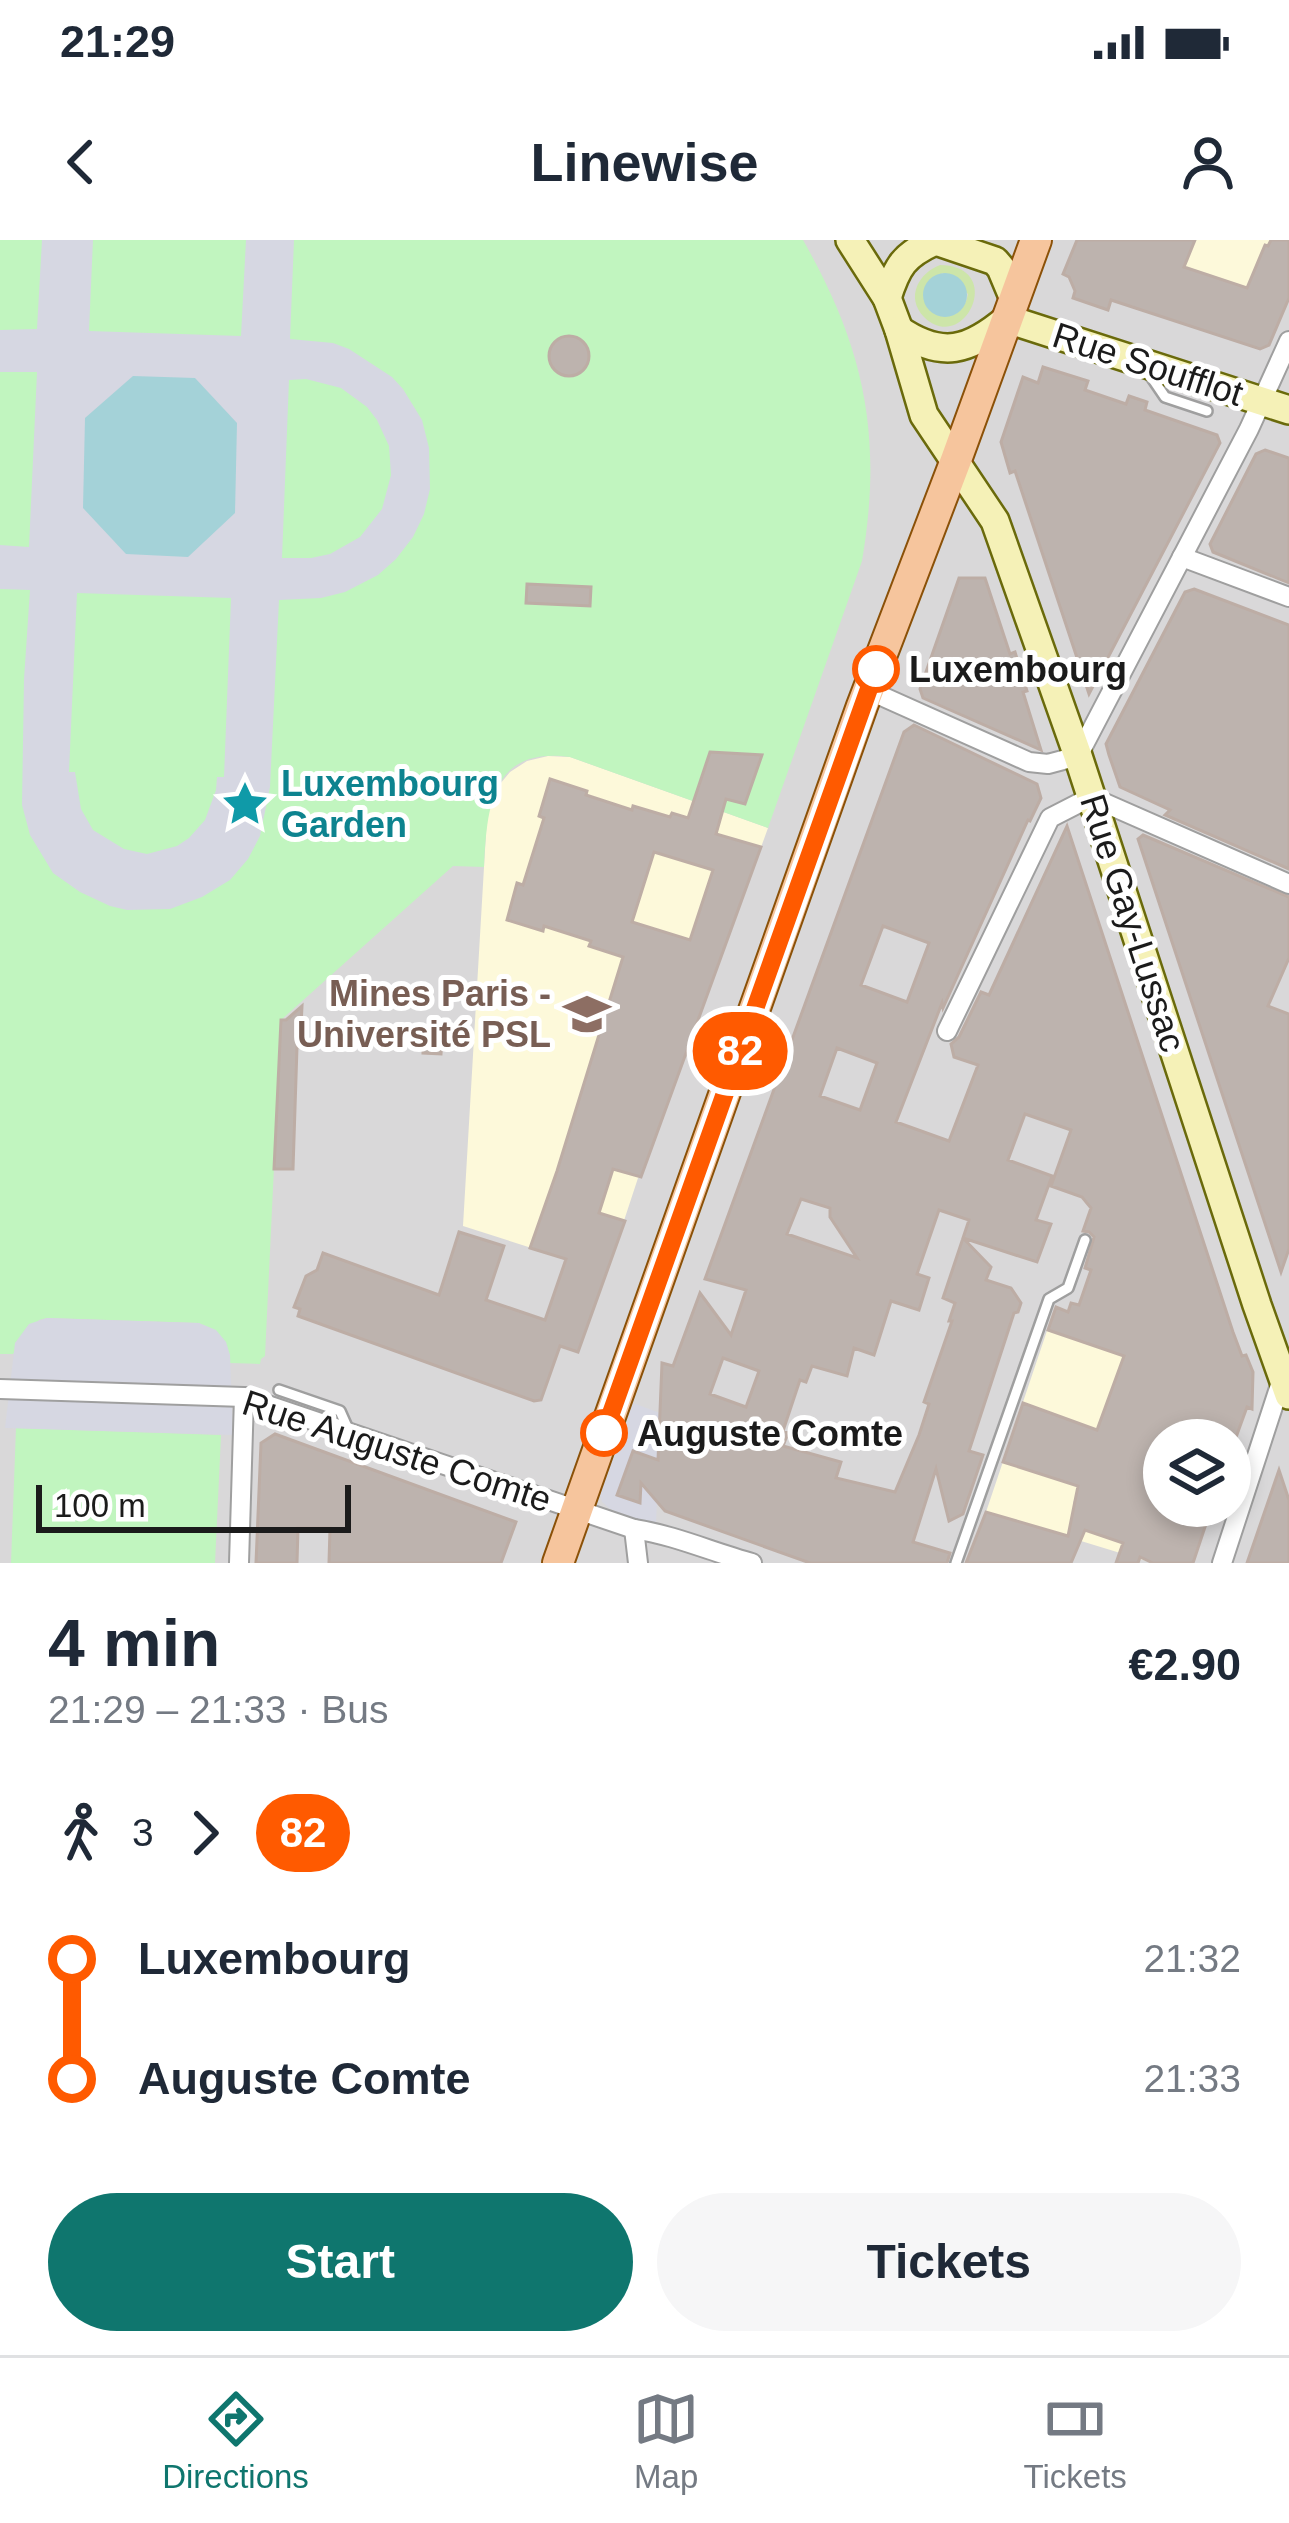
<!DOCTYPE html>
<html lang="en">
<head>
<meta charset="utf-8">
<style>
	:root { --surface:#fff; --page:#f6f6f7; --text:#1f2937; --muted:#747a83; --line:#e0e1e3; --accent:#0f766e }
	body { margin:0; font-family:Helvetica,sans-serif; background:var(--page); color:var(--text); height:100vh; display:flex; flex-direction:column; font-size:45px; white-space:nowrap }
	* { box-sizing:border-box; margin:0 }
	p { font-size:39px; color:var(--muted) }
	.icon { flex:none; width:66px; height:66px; fill:none; stroke:currentColor; stroke-width:2; stroke-linecap:round; stroke-linejoin:round }
	.map { position:relative; height:1323px; overflow:hidden }
	.sheet { display:flex; flex-direction:column; background:var(--surface); flex:1 }
	.sheet>* { flex:none }
	.badge { padding:0 24px; border-radius:39px; font-size:42px; line-height:78px }
	.tools { position:absolute; left:1143px; top:1179px; display:grid; gap:24px }
	.tools a { display:grid; place-items:center; width:108px; height:108px; border-radius:50%; background:var(--surface); box-shadow:0 6px 18px #0003; font-size:60px }
	.scale { position:absolute; left:36px; bottom:30px; width:315px; box-sizing:border-box; padding-left:12px; border:6px solid #1b1b1b; border-top:0; font-size:33px; line-height:42px; white-space:nowrap; color:#1b1b1b; -webkit-text-stroke:9px #fff; paint-order:stroke }
	.map>.badge { position:absolute; translate:-50% -50%; box-shadow:0 0 0 6px #fff }
	.legs { display:flex; align-items:center; gap:18px; height:132px; padding:0 48px; font-size:39px }
	.legs p { margin-inline-start:auto }
	.headline { display:flex; align-items:center; justify-content:space-between; height:204px; padding:0 48px }
	h1 { font-size:66px; font-weight:700; line-height:90px }
	.action { display:flex; gap:24px; margin-top:auto; padding:24px 48px }
	.action a { flex:1; height:138px; border-radius:72px; background:var(--accent); color:#fff; font-size:48px; font-weight:700; line-height:138px; text-align:center }
	.action a+a { background:var(--page); color:var(--text) }
	ul { padding:0 48px; list-style:none }
	li { display:flex; align-items:center; gap:42px; height:120px; font-size:45px }
	li i { display:grid; place-items:center; width:18px; height:100%; margin:0 15px; background:currentColor }
	li i::after { content:''; width:30px; height:30px; margin:-15px; border:9px solid; border-radius:50%; background:var(--surface) }
	li p { margin-inline-start:auto }
	li:first-child i { background:linear-gradient(#0000 50%,currentColor 0) }
	li:last-child i { background:linear-gradient(currentColor 50%,#0000 0) }
	.status { display:flex; justify-content:space-between; align-items:center; height:84px; padding:0 60px; background:var(--surface); direction:ltr }
	.status svg { height:33px; fill:currentColor }
	header { display:flex; justify-content:space-between; align-items:center; height:156px; padding:0 48px; background:var(--surface); font-size:54px; font-weight:700 }
	.menu { display:flex; justify-content:space-around; align-items:center; height:168px; border-top:3px solid var(--line); background:var(--surface); font-size:33px; color:var(--muted) }
	.menu a { display:grid; justify-items:center; gap:6px }
	.menu .current { color:var(--accent) }
	.map>svg:first-child { display:block }
	.residential { fill:#d9d8d9; fill-rule:evenodd }
	.education { fill:#fdf9da }
	.grass { fill:#cde5a9; fill-rule:evenodd }
	.park { fill:#c1f5bf }
	.plaza { fill:#d6d7e2; fill-rule:evenodd }
	.water { fill:#a4d2d8 }
	.building { fill:#bdb3ae; stroke:#bdada5; stroke-width:3; fill-rule:evenodd }
	.lines { fill:none; stroke-linecap:round; stroke-linejoin:round }
	.lane-casing { stroke:#9f9f9f; stroke-width:14 }
	.street-casing { stroke:#9f9f9f; stroke-width:22 }
	.secondary-casing { stroke:#6a6a0b; stroke-width:32 }
	.primary-casing { stroke:#8b5108; stroke-width:34 }
	.lane { stroke:#fff; stroke-width:9 }
	.street { stroke:#fff; stroke-width:18 }
	.secondary { stroke:#f5f1b7; stroke-width:27 }
	.primary { stroke:#f6c59d; stroke-width:30 }
	.line-1-casing { stroke:#fff; stroke-width:27 }
	.line-1 { stroke:#ff5a00; stroke-width:18 }
	.stop-1-dot { fill:#fff; stroke:#ff5a00; stroke-width:6 }
	.labels { text-anchor:middle; dominant-baseline:central; stroke-width:10; stroke-linejoin:round; paint-order:stroke }
	.street-label { font-size:36px; fill:#1b1b1b; stroke:#fff }
	.stop-label { font-size:36px; font-weight:bold; fill:#1b1b1b; stroke:#fff; text-anchor:start }
	.culture-label { font-size:36px; font-weight:bold; fill:#0d838f; stroke:#fff; text-anchor:start }
	.education-label { font-size:36px; font-weight:bold; fill:#785e54; stroke:#fff; text-anchor:end }
</style>
</head>
<body>
<div class="status"><b>21:29</b><svg viewBox="0 0 49 12"><path d="M0 12V9h3v3zM5 12V6h3v6zM10 12V3h3v9zM15 12V0h3v12zM26 1h20v11H26zM47 4h2v5h-2z"/></svg></div>
<header><svg class="icon" aria-label="back" viewBox="0 0 24 24"><path d="M15 5l-7 7 7 7"/></svg>Linewise<svg class="icon" aria-label="person" viewBox="0 0 24 24"><circle cx="12" cy="8" r="4"/><path d="M4 21q1-7 8-7t8 7"/></svg></header>
<div class="map">
<svg width="1289" height="1323" viewBox="0 0 1289 1323">
	<rect width="100%" height="100%" fill="#ece7e1"/>
	<path class="residential" d="M0 0H1289V1323H0ZM1164 1200H1230V1266H1164Z"/>
	<g class="education">
		<path d="M1147 0H1289L1287 62 1142 13Z"/>
		<path d="M548 516 570 517 768 588 641 937 638 938 613 1014 566 1019 463 986 487 576 495 550 510 532 527 521Z"/>
		<path d="M1055 1067 1067 1071 1069 1068 1133 1090 1164 1200 1095 1199 1073 1263 1199 1304 1193 1323H1153L986 1272Z"/>
	</g>
	<path class="grass" d="M940 25C1007 26 964 116 924 77 905 57 919 33 940 25ZM943 33 968 54C964 78 942 83 926 66L929 40Z"/>
	<g class="park">
		<path d="M0 0H803C865 109 883 197 862 321L768 588 570 517C491 506 487 568 484 627L453 626 281 780 265 1116 261 1119 260 1124 230 1123V1115L199 1083 47 1078 39 1080 13 1114H0Z"/>
		<path d="M16 1188 221 1195 215 1323H11Z"/>
	</g>
	<g class="plaza">
		<path d="M42 0H93L89 91 241 96 246 0H294L290 99 333 103 349 109 392 137 403 149 422 180 429 208 430 249 424 274 413 297 396 319 378 335 345 352 321 358 279 360 270 547 260 596 248 619 230 640 202 657 170 669 127 670 110 666 80 652 53 633 30 595 22 565 24 439 30 350 0 349V305L29 307 37 132H0V90L37 89ZM306 139 341 148 367 167 377 180 389 206 391 235 382 269 360 297 330 314 311 318H282L289 140ZM77 353 231 358 224 537H217L216 550 205 580 189 598 177 606 147 614 124 609 93 590 81 569 75 532H69Z"/>
		<path d="M47 1078 199 1083 216 1090 226 1102 230 1115 233 1195 5 1188 15 1103 29 1084Z"/>
		<path d="M633 1163 660 1173 656 1286 610 1269 602 1262 600 1253Z"/>
	</g>
	<g class="water">
		<circle cx="945" cy="55" r="22"/>
		<path d="M133 136 195 138 237 183 235 273 188 317 126 314 83 268 85 178Z"/>
	</g>
	<g class="building">
		<path d="M1077 0H1195L1184 27 1247 48 1265 5 1268 6 1271 0H1289V58L1269 105 1260 109 1111 60 1108 70 1073 58 1075 51 1069 37 1063 34Z"/>
		<circle cx="569" cy="116" r="20"/>
		<path d="M1043 127 1088 141 1085 150 1126 164 1129 156 1147 162 1145 170 1217 195 1220 203 1089 454 1015 231 1010 233 1001 202 1023 137 1038 143Z"/>
		<path d="M1265 210 1289 218V343L1213 312 1210 304 1256 214Z"/>
		<path d="M959 338H985L1010 414 1015 412 1027 451 1023 452 1041 510 923 458 920 449Z"/>
		<path d="M527 344 591 347 590 366 526 363Z"/>
		<path d="M1194 349 1289 385V629L1165 575 1170 570 1120 547 1109 515 1106 504 1185 352Z"/>
		<path d="M914 485 1037 544 1041 558 1030 581 1028 580 943 768 942 763 896 882 949 901 978 825 954 817 951 804 959 797 981 752 989 755 1067 586 1233 1092 1242 1116 1246 1115 1253 1132 1252 1169 1247 1167 1235 1200H1164V1266H1212L1193 1323H1153L1140 1317 1138 1323H1116L1123 1303 1085 1290 1071 1323H966L986 1272 1068 1296 1078 1246 1003 1222 1023 1163 1097 1190 1124 1116 1048 1090 1056 1067 1068 1072 1071 1063 1079 1065 1091 1030 1085 1028 1094 997 1089 992 1083 991 1091 968 1082 957 1051 946 1071 890 1025 874 1008 920 1052 936 1036 980 1051 984 1037 1022 963 998 969 980 939 970 917 1034 929 1038 919 1070 891 1061 874 1115 854 1108 847 1136 812 1126 806 1142 800 1140 783 1191 788 1193 783 1206 841 1222 836 1238 895 1252 919 1195 929 1164 924 1162 952 1081H949L955 1063 943 1058 963 998 991 1027 986 1040 1011 1048 1021 1063 1018 1072 1014 1073 969 1211 983 1215 963 1274 949 1281 936 1229 913 1302 950 1313 947 1323H810L665 1271 641 1243 640 1263 617 1255 633 1211 658 1220 662 1123 673 1126 700 1053 731 1095 746 1050 705 1039 904 492ZM883 686 929 703 907 762 861 745ZM837 808 877 823 860 870 820 856ZM801 959 830 968V977L857 1018 787 994ZM723 1118 759 1131 746 1167 710 1154Z"/>
		<path d="M710 512 762 515 745 564 726 559 716 594 761 607 641 937 613 929 599 973 625 981 578 1112 560 1106 541 1160 534 1161 298 1076 300 1069 294 1067 306 1036 317 1030 323 1013 439 1055 459 992 504 1006 486 1060 545 1080 566 1019 530 1008 557 931 623 717 589 706 591 701 544 686 543 691 507 680 517 643 523 645 544 578 539 576 550 539 587 551 586 555 632 570 633 566 670 577 672 573 688 578ZM654 612 713 630 690 700 632 682Z"/>
		<path d="M1143 595 1289 657V718L1268 766 1289 774V1009L1281 1032 1138 599Z"/>
		<path d="M302 766 300 807H297L293 929H274L281 780H286Z"/>
		<path d="M424 787 443 788 441 814 423 813Z"/>
		<path d="M275 1194 516 1282 501 1323H329L330 1288H298L297 1323H256L261 1203Z"/>
		<path d="M1279 1230 1289 1260V1323H1247Z"/>
	</g>
	<g class="lines">
		<defs>
			<g id="lane">
				<path d="M1148 132 1165 157 1207 171"/>
				<path d="M279 1150 340 1171 348 1189"/>
				<path d="M956 1323 1049 1059 1068 1048 1085 1000"/>
			</g>
			<g id="street">
				<path d="M1182 317 1289 357"/>
				<path d="M868 450 1029 522 1048 524 1078 516 1249 189 1289 101"/>
				<path d="M947 791 1050 578 1091 557 1289 644"/>
				<path d="M0 1149 244 1157 634 1289C674 1295 712 1312 752 1323"/>
				<path d="M634 1289 638 1323"/>
				<path d="M239 1323 244 1157"/>
				<path d="M1222 1323 1282 1139"/>
			</g>
			<g id="secondary">
				<path d="M850 0 887 58 899 90 924 175 995 281 1078 516 1257 1065 1289 1155"/>
				<path d="M933 0 995 21 1001 28 1014 59"/>
				<path d="M887 58C897 26 904 15 935 1"/>
				<path d="M899 90C942 119 969 111 1007 79L1289 170"/>
			</g>
			<path id="primary" d="M558 1323 862 466 956 220 1036 0"/>
		</defs>
		<use href="#lane" class="lane-casing"/>
		<use href="#street" class="street-casing"/>
		<use href="#secondary" class="secondary-casing"/>
		<use href="#primary" class="primary-casing"/>
		<use href="#lane" class="lane"/>
		<use href="#street" class="street"/>
		<use href="#secondary" class="secondary"/>
		<use href="#primary" class="primary"/>
	</g>
	<g class="lines">
		<defs>
			<path id="line-1" d="M604 1193 876 429"/>
		</defs>
		<use href="#line-1" class="line-1-casing"/>
		<use href="#line-1" class="line-1"/>
	</g>
	<defs>
		<symbol id="sight-bare" viewBox="-9 -9 18 18"><path d="M0-6L1.8-2.2L6-1.7L2.9 1.2L3.7 5.4L0 3.3L-3.7 5.4L-2.9 1.2L-6-1.7L-1.8-2.2Z" fill="#0f9aa8" stroke="#fff" stroke-width="2.5" paint-order="stroke"/></symbol>
		<symbol id="university-bare" viewBox="-9 -9 18 18"><path d="M0-5L7-2L0 1L-7-2ZM-4 1L0 2.5L4 1V4Q0 6-4 4Z" fill="#8d6e63" stroke="#fff" stroke-width="2.5" paint-order="stroke"/></symbol>
	</defs>
	<g fill-rule="evenodd">
		<use href="#sight-bare" x="212" y="531" width="66" height="66"/>
		<use href="#university-bare" x="554" y="741" width="66" height="66"/>
	</g>
	<g class="stop-1-dot">
		<circle cx="876" cy="429" r="21"/>
		<circle cx="604" cy="1193" r="21"/>
	</g>
	<g class="labels">
		<g class="street-label">
			<text transform="translate(1148 124) rotate(18)">Rue Soufflot</text>
			<text transform="translate(1133 683) rotate(72)">Rue Gay-Lussac</text>
			<text transform="translate(397 1211) rotate(18)">Rue Auguste Comte</text>
		</g>
		<g class="stop-label">
			<text x="909" y="429">Luxembourg</text>
			<text x="637" y="1193">Auguste Comte</text>
		</g>
		<g class="culture-label">
			<text x="281" y="543">Luxembourg<tspan x="281" dy="41">Garden</tspan></text>
		</g>
		<g class="education-label">
			<text x="551" y="753">Mines Paris -<tspan x="551" dy="41">Université PSL</tspan></text>
		</g>
	</g>
</svg>
<div class="tools">
<a><svg class="icon" aria-label="layers" viewBox="0 0 24 24"><path d="M12 4l9 5-9 5-9-5zM3 14l9 5 9-5"/></svg></a>
</div>
<div class="scale">100 m</div>
<b class="badge" style="left:740px;top:811px;background:#ff5a00;color:#fff">82</b>
</div>
<section class="sheet">
<div class="headline"><div><h1>4 min</h1><p>21:29 – 21:33 · Bus</p></div><b>€2.90</b></div>
<div class="legs"><svg class="icon" aria-label="walk" viewBox="0 0 24 24"><circle cx="13" cy="4" r="2"/><path d="M13 8l-2 6 4 7M11 14l-3 7M7 12l3-4h3l4 4"/></svg>3<svg class="icon" aria-label="forward" viewBox="0 0 24 24"><path d="M9 5l7 7-7 7"/></svg><b class="badge" style="background:#ff5a00;color:#fff">82</b></div>
<ul>
<li><i style="color:#ff5a00"></i><b>Luxembourg</b><p>21:32</p></li>
<li><i style="color:#ff5a00"></i><b>Auguste Comte</b><p>21:33</p></li>
</ul>
<div class="action"><a>Start</a><a>Tickets</a></div>
</section>
<nav class="menu">
<a class="current"><svg class="icon" aria-label="directions" viewBox="0 0 24 24"><path d="M12 3l9 9-9 9-9-9zM9 14v-3h6M13 9l2 2-2 2"/></svg>Directions</a>
<a><svg class="icon" aria-label="map" viewBox="0 0 24 24"><path d="M3 6l6-2 6 2 6-2v14l-6 2-6-2-6 2zM9 4v14M15 6v14"/></svg>Map</a>
<a><svg class="icon" aria-label="tickets" viewBox="0 0 24 24"><path d="M3 7h18v10H3zM15 7v10"/></svg>Tickets</a>
</nav>
</body>
</html>
